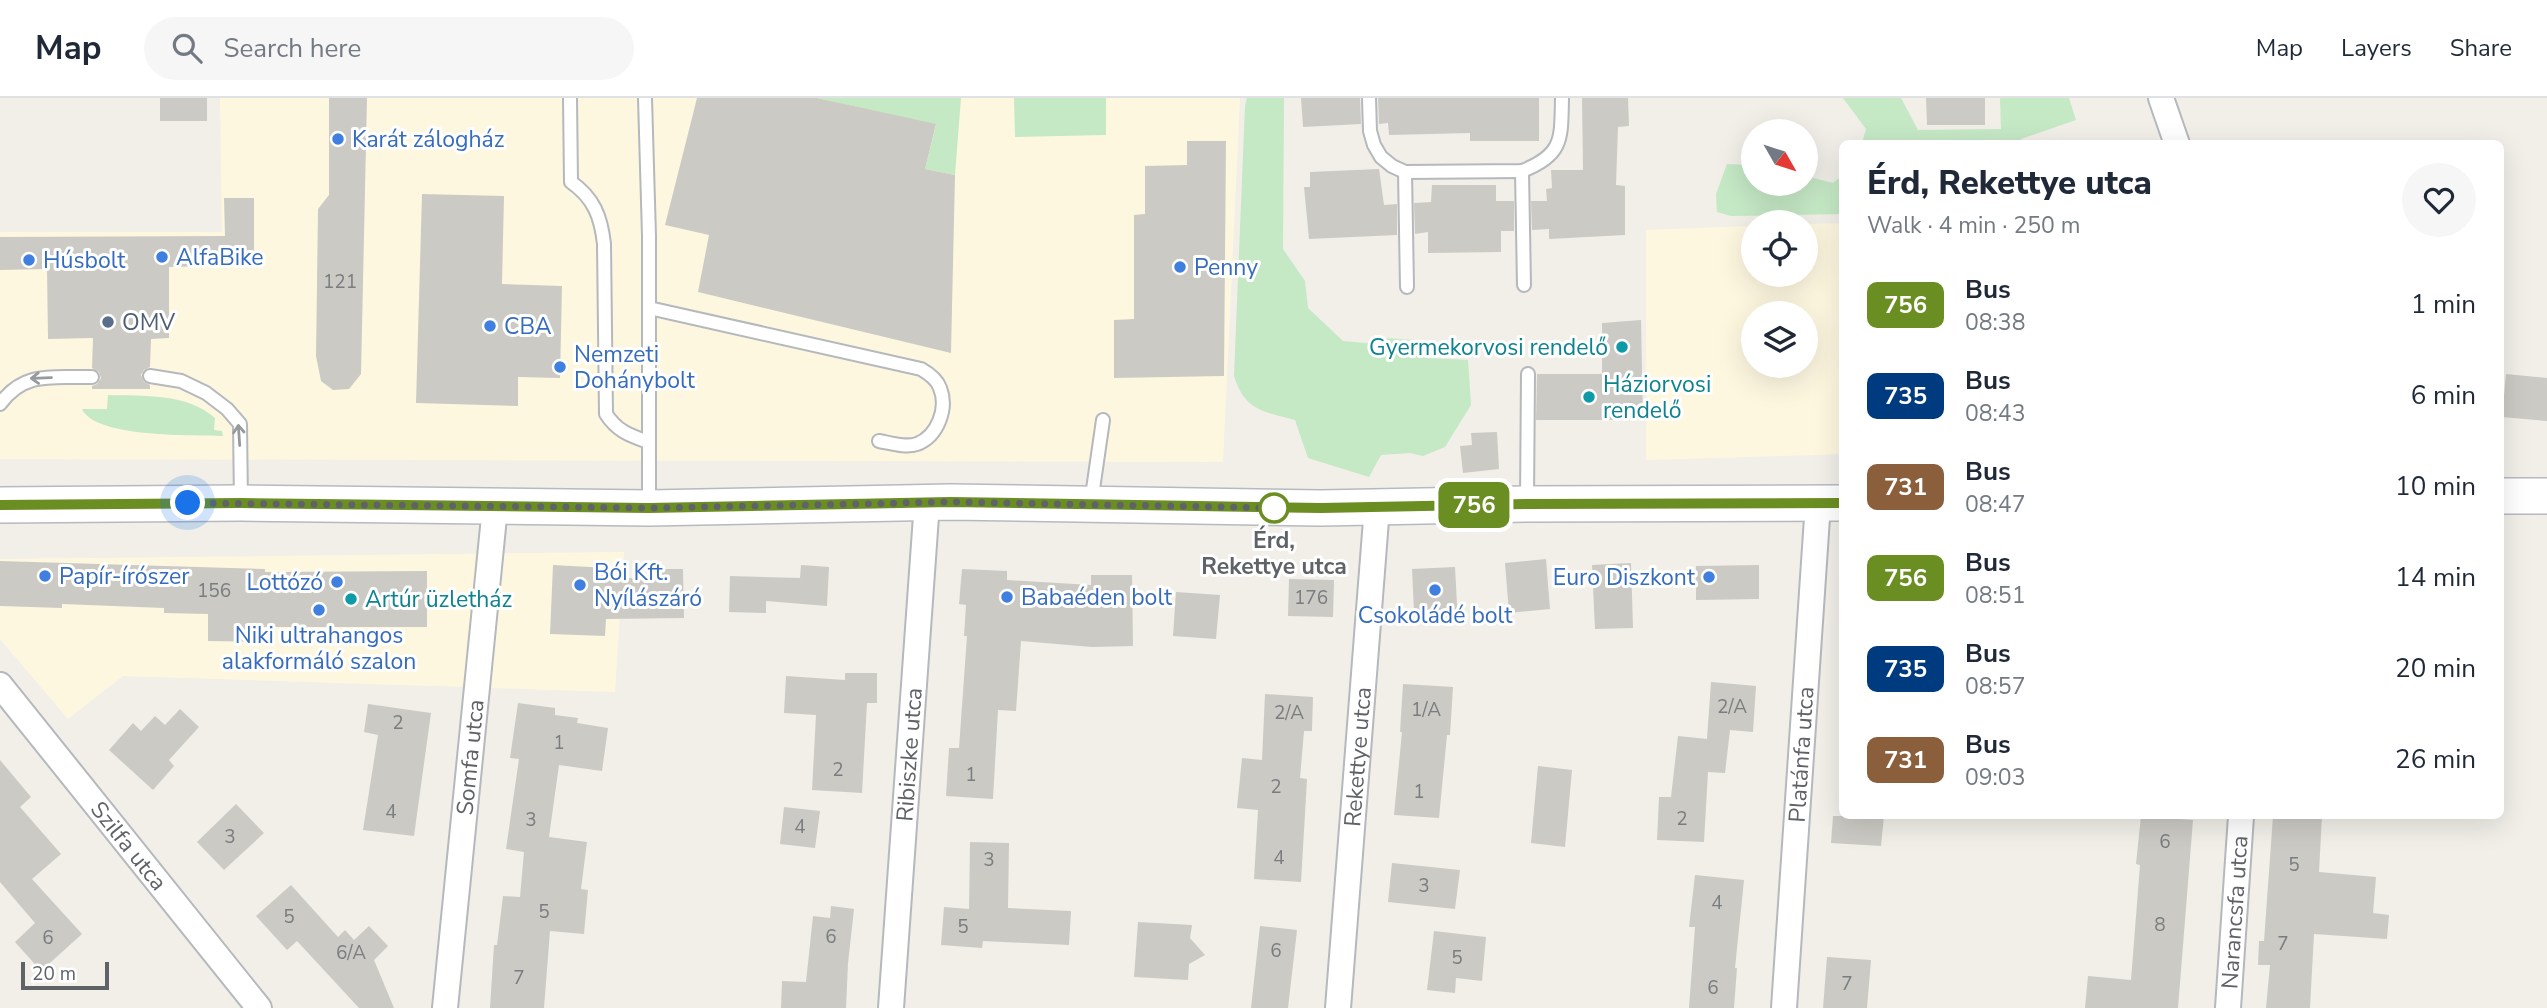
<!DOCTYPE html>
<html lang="en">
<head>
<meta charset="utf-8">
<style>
	:root { --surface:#fff; --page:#f6f6f7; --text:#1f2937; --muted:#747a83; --line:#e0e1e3 }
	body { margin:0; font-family:"Nunito Sans",sans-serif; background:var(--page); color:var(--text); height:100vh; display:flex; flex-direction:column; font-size:26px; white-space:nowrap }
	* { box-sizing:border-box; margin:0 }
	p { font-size:23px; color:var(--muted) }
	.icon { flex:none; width:38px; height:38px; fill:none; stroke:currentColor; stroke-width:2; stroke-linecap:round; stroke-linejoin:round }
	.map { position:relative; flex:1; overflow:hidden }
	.sheet { position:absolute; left:1839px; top:42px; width:665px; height:679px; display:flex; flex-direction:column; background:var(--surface); border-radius:10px; box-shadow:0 7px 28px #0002 }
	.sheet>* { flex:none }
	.badge { padding:0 14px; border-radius:10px; font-size:24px; line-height:46px }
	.needle { width:46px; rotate:129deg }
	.buttons { position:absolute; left:1741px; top:21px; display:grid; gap:14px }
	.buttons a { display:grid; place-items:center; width:77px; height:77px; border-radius:50%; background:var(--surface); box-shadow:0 7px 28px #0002; font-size:35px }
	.scale { position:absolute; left:21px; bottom:18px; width:88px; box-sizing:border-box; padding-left:7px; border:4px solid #5f6368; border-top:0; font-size:19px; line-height:24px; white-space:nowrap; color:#5f6368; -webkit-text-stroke:5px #fff; paint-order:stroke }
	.you { position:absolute; width:35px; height:35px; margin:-18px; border:5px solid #fff; border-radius:50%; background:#1a73e8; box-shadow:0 0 0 10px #1a73e833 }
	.map>.badge { position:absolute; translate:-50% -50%; box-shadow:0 0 0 4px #fff }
	.round { display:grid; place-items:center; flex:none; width:74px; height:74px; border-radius:37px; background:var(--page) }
	.head { display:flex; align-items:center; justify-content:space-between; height:119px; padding:0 28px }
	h1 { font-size:33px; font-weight:800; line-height:52px }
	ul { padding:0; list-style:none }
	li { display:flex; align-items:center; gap:21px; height:91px; padding:0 28px }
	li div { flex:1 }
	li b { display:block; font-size:26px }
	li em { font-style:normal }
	li .badge { min-width:77px; font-weight:700; text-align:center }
	header { display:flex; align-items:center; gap:42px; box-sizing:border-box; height:98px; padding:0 35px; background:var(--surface); border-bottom:2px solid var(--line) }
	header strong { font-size:33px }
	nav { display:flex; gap:38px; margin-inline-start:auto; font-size:24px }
	.search { width:490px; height:63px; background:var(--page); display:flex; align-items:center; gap:18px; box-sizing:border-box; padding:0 24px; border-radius:38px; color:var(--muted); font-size:26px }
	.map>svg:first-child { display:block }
	.commercial { fill:#fef7e0; fill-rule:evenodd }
	.green { fill:#c5e8c5 }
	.building { fill:#cccac5 }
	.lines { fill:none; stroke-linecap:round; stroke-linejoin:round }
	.service-casing { stroke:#b5b8bc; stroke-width:16 }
	.minor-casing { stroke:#b5b8bc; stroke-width:28 }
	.secondary-casing { stroke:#b6babf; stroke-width:38 }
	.service { stroke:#fff; stroke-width:12 }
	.minor { stroke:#fff; stroke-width:24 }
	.secondary { stroke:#fff; stroke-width:35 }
	.oneway { stroke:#979a9d }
	.line-casing { stroke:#fff; stroke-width:16 }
	.line { stroke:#6b8e23; stroke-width:10 }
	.walk { stroke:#5f6368; stroke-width:7; stroke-dasharray:0 12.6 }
	.shop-dot { fill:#3f7fe0; stroke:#fff; stroke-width:2.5 }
	.service-dot { fill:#5c6f8a; stroke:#fff; stroke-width:2.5 }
	.culture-dot { fill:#0f9aa8; stroke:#fff; stroke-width:2.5 }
	.stop-dot { fill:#fff; stroke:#6b8e23; stroke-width:3.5 }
	.labels { text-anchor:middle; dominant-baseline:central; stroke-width:6; stroke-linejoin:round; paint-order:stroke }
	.number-label { font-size:19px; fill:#7a7d7f }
	.shop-label { font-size:23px; fill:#366cbe; stroke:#fff; text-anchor:start }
	.service-label { font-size:23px; fill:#4e5e75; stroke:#fff; text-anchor:start }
	.culture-label { font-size:23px; fill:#0d838f; stroke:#fff; text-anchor:start }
	.stop-label { font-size:23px; font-weight:bold; fill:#5f6368; stroke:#fff }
	.street-label { font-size:23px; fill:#5f6368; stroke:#fff }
</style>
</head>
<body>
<header>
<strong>Map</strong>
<div class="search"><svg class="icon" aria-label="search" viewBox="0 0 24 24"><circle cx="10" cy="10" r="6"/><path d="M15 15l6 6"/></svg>Search here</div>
<nav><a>Map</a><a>Layers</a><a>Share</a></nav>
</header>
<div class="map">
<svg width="2547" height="910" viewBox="0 0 2547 910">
	<rect width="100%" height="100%" fill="#f1efe8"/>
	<g class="commercial">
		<path d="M220 0H1240L1223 364 0 361V134H222Z"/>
		<path d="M1843 125V356L1646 362V132L1753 128 1754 177H1806V126ZM1754 215H1806V268H1754Z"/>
		<path d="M624 454 615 594 123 578 68 621 0 541V461Z"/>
	</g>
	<g class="green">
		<path d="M817 0H961L955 77 925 71 936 27Z"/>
		<path d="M1014 0H1106V37L1015 39Z"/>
		<path d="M1247 0H1284L1283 151 1305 183 1308 210 1343 243 1366 245 1385 240 1425 243 1428 260 1468 262 1471 307 1445 349 1423 358 1410 355 1381 357 1369 379 1308 360 1295 322C1263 313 1245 313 1234 278L1245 8Z"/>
		<path d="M1843 0H1901L1918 32 2001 31 2000 0H2069L2076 22 2021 41 2022 45H1862L1866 31Z"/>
		<path d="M1727 66 1753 67 1754 86H1806V78L1833 85 1843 77V116L1731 118 1717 114 1716 96Z"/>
		<path d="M108 297C142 298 188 295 215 320L214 332 222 333 223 338C194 337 95 340 82 311H107Z"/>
	</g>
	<g class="building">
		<rect x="160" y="0" width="47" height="23"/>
		<path d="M329 0H367L361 276 349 291 333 292 321 283 316 258 318 111 329 97Z"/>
		<path d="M697 0H817L936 26 925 71 955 77 951 255 698 194 709 137 665 127Z"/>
		<path d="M1301 0H1360L1361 26 1303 29Z"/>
		<path d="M1378 0H1539V43H1470V35L1389 37 1388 25 1379 26Z"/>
		<path d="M1582 0H1628L1629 28 1618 29 1616 87 1625 88V137L1549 141V131L1532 132 1531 103H1547L1546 91 1552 90 1551 72H1583Z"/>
		<path d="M1926 0H1985V27H1927Z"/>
		<path d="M1187 43H1226L1224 278 1114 280V222L1134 221V117L1145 116V68L1187 67Z"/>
		<path d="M1379 71 1384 107 1397 106V137L1309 141 1304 89H1310V74Z"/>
		<path d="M1432 87H1496V103H1514V133H1501V154L1428 155V134L1415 136 1414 105 1431 104Z"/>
		<path d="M422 96 504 98 502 186 562 188 560 280 518 279V308L416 305Z"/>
		<path d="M224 100H254V167L169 169V240L151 241 150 269 144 272 141 277 144 284 150 287V291H92V288L97 286 101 280 99 274 92 270 93 240 48 241 47 171 0 172V139L225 138Z"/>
		<path d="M1641 222 1643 322H1536L1537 276H1602V225Z"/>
		<path d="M2506 276 2547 280V323L2502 319Z"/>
		<path d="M1497 334 1499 371 1463 375 1460 348 1472 347 1471 335Z"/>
		<path d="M1546 461 1550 511 1509 515 1505 465Z"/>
		<path d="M0 463 265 471V474L427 473V529H263V544L208 543V516L164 515V510L62 506V510L0 508Z"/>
		<path d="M1631 465 1633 530 1595 531 1592 467Z"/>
		<path d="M553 467 608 470 607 480H661L660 471H683L684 520 606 521 605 538 550 536Z"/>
		<path d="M801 467 829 469 827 508 766 503V515L729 514 730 478 800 480Z"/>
		<path d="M1759 467V501L1696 502V468Z"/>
		<path d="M1455 469 1458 525 1430 526 1429 513 1414 514 1412 471Z"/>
		<path d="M962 471 1007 473V482L1091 487V477H1132L1133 548 1092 549 1021 543 1016 613 998 612 993 701 946 698 949 650H959L967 538H964L966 507 959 506Z"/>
		<path d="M1289 481 1334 482 1333 519 1288 518Z"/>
		<path d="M1176 494 1220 497 1216 541 1173 538Z"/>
		<path d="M845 575H877V605H867L862 695 812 692 816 617 784 615 786 578 845 582Z"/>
		<path d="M1711 584 1756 588 1753 634 1730 632 1725 675 1708 674 1704 744 1657 742 1659 699H1671L1678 638 1707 641Z"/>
		<path d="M1403 586 1453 589 1450 637H1447L1439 720 1394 717 1402 634H1400Z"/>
		<path d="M1265 596 1313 599 1312 633H1304L1300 680 1307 681 1301 784 1254 781 1258 712 1237 710 1242 660 1262 662Z"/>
		<path d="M518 605 555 610V617L578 620 577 625 608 630 602 673 559 667 549 739 587 744 581 791 588 792 584 836 550 833 544 910H490L494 847H497L503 798 520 799 524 754 506 751 519 661 510 660Z"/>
		<path d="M368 606 431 615 414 738 363 732 378 637 364 634Z"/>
		<path d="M180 611 199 629 169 662 174 668 153 692 109 652 133 625 141 633 155 618 165 627Z"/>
		<path d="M0 662 31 699 20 709 61 756 32 781 82 836 41 873 15 844 35 825 0 784Z"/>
		<path d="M1538 668 1572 672 1565 749 1531 745Z"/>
		<path d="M236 706 264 735 224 772 197 744Z"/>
		<path d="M784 709 820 713 815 750 780 746Z"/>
		<path d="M1833 718H1884L1881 748 1831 745Z"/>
		<path d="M2141 718 2193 722 2178 910H2085L2088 878 2131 882 2140 767 2136 766Z"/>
		<path d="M2273 718H2322L2319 774 2376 779 2373 815 2389 817 2387 841 2314 836 2310 910H2266L2270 867H2258L2259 843H2264Z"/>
		<path d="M970 744 1009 745 1008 810 1071 813 1069 847 983 843 982 850 941 847 944 809 969 811Z"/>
		<path d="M1392 765 1460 772 1455 811 1388 804Z"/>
		<path d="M1695 777 1744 782 1735 870H1737L1734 910H1689L1695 829H1689Z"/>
		<path d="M291 787 338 839 345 832 354 842 369 828 388 848 374 862 394 910H359L297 843 287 852 256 818Z"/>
		<path d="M831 808 854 811 848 865 846 910H781L782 883 806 884 813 818 830 820Z"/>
		<path d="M1138 824 1192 827 1190 840 1205 857 1189 866 1188 882 1134 879Z"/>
		<path d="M1260 828 1297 832 1288 910H1251Z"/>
		<path d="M1434 833 1486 839 1482 883 1456 880 1455 895 1427 892Z"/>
		<path d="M1827 859 1871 862 1867 910H1823Z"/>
	</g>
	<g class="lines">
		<defs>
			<g id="service">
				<path d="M570 0 571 84C594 100 601 119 604 146L606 316C617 333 629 337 648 344"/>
				<path d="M645 0 649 138V409"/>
				<path d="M1369 0 1370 33 1374 47 1381 59 1392 68 1405 74 1522 73C1564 57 1561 40 1562 0"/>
				<path d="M1522 73 1524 187"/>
				<path d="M1405 74 1407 189"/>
				<path d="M649 210 921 271C928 275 937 281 940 290 948 310 938 338 917 346 905 350 891 345 879 343"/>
				<path d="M150 278 181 283 206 295 227 311 240 326 241 405"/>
				<path d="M0 306C25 272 55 280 92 279"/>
				<path d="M1527 402 1528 276"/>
				<path d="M1091 405 1103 322"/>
			</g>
			<g id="minor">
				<path d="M2161 0 2177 46"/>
				<path id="s1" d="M0 587 259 910"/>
				<path id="s2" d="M445 910 495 409"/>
				<path id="s3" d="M891 910 927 404"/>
				<path id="s4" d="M1338 910 1377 409"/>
				<path id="s5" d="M1784 910 1818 405"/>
				<path id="s6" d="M2228 910 2241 718"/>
			</g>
			<g id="secondary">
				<path d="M2501 398H2547"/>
				<path d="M0 407 241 405 649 410 950 404 1321 410 1527 406 1843 405"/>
			</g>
		</defs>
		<use href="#service" class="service-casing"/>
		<use href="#minor" class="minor-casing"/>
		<use href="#secondary" class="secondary-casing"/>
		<use href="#service" class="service"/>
		<use href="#minor" class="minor"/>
		<use href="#secondary" class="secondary"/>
	</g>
	<defs><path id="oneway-shaft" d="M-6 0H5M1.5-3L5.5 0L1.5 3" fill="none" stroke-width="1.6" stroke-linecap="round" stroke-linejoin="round" transform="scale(1.75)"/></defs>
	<g class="oneway">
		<use href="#oneway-shaft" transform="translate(41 280) rotate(178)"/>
		<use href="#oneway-shaft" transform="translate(239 337) rotate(-94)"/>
	</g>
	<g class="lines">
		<defs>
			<path id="line" d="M0 407 241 405 649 410 950 404 1321 410 1527 406 1843 405"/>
		</defs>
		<use href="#line" class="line-casing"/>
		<use href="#line" class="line"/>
		<path class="walk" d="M188 405 649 410 950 404 1274 410"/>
	</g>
	<g class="shop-dot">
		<circle cx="338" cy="41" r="7"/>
		<circle cx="162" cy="159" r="7"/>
		<circle cx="29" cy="162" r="7"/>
		<circle cx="1180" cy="169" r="7"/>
		<circle cx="490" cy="228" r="7"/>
		<circle cx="560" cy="269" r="7"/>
		<circle cx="45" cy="478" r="7"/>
		<circle cx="1709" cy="479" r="7"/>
		<circle cx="337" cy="484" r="7"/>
		<circle cx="580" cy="487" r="7"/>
		<circle cx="1435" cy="492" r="7"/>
		<circle cx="1007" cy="499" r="7"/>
		<circle cx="319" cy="512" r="7"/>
	</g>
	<circle class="service-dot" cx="108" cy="224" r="7"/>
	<g class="culture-dot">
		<circle cx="1622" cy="249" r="7"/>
		<circle cx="1589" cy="299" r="7"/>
		<circle cx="351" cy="501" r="7"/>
	</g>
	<circle class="stop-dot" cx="1274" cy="410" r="14"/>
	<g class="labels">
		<g class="number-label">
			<text x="340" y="184">121</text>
			<text x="214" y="493">156</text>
			<text x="1311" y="500">176</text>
			<text x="1732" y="609">2/A</text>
			<text x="1426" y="612">1/A</text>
			<text x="1289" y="615">2/A</text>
			<text x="398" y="625">2</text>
			<text x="559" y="645">1</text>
			<text x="838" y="672">2</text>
			<text x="971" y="677">1</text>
			<text x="1276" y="689">2</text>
			<text x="1419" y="694">1</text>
			<text x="391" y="714">4</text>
			<text x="1682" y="721">2</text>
			<text x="531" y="722">3</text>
			<text x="800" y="729">4</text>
			<text x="230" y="739">3</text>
			<text x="2165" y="744">6</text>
			<text x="1279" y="760">4</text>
			<text x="989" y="762">3</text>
			<text x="2294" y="767">5</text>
			<text x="1424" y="788">3</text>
			<text x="1717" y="805">4</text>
			<text x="544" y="814">5</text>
			<text x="289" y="819">5</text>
			<text x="2160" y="827">8</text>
			<text x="963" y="829">5</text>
			<text x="831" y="839">6</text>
			<text x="48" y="840">6</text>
			<text x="2283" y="846">7</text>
			<text x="1276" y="853">6</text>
			<text x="351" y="855">6/A</text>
			<text x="1457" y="860">5</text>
			<text x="519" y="880">7</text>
			<text x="1847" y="886">7</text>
			<text x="1713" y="890">6</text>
		</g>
		<g class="shop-label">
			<text x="352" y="41">Karát zálogház</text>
			<text x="176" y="159">AlfaBike</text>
			<text x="43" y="162">Húsbolt</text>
			<text x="1194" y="169">Penny</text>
			<text x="504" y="228">CBA</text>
			<text x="574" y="256">Nemzeti<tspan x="574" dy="26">Dohánybolt</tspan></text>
			<text x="594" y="474">Bói Kft.<tspan x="594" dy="26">Nyílászáró</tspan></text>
			<text x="59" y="478">Papír-írószer</text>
			<text x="1695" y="479" text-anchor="end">Euro Diszkont</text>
			<text x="323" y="484" text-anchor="end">Lottózó</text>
			<text x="1021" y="499">Babaéden bolt</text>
			<text x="1435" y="517" text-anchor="middle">Csokoládé bolt</text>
			<text x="319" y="537" text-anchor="middle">Niki ultrahangos<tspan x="319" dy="26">alakformáló szalon</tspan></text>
		</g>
		<g class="service-label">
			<text x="122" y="224">OMV</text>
		</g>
		<g class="culture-label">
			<text x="1608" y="249" text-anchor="end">Gyermekorvosi rendelő</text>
			<text x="1603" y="286">Háziorvosi<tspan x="1603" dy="26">rendelő</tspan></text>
			<text x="365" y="501">Artúr üzletház</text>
		</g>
		<g class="stop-label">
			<text x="1274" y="442">Érd,<tspan x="1274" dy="26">Rekettye utca</tspan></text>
		</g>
		<g class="street-label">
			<text stroke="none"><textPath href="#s3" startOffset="254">Ribiszke utca</textPath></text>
			<text stroke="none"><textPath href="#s5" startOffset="254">Platánfa utca</textPath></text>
			<text stroke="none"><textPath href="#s2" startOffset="252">Somfa utca</textPath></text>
			<text stroke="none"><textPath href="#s4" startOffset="252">Rekettye utca</textPath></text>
			<text stroke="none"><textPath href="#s1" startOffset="206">Szilfa utca</textPath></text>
			<text stroke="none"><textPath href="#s6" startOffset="96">Narancsfa utca</textPath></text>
		</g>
	</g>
</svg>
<div class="buttons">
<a><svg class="needle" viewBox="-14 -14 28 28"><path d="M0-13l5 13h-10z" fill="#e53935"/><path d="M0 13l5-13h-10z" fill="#747a83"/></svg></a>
<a><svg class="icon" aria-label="locate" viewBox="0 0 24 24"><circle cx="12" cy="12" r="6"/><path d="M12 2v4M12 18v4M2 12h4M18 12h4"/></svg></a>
<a><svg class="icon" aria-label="layers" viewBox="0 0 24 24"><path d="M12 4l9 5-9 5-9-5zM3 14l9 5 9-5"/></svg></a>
</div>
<div class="scale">20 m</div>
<div class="you" style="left:188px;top:405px"></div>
<b class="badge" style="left:1474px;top:407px;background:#6b8e23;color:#fff">756</b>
<section class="sheet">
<div class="head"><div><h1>Érd, Rekettye utca</h1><p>Walk · 4 min · 250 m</p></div><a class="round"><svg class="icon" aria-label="heart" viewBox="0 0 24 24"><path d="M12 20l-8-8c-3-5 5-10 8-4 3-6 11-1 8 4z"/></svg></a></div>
<ul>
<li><span class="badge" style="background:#6b8e23;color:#fff">756</span><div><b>Bus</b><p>08:38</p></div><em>1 min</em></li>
<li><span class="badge" style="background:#003b80;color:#fff">735</span><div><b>Bus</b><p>08:43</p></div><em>6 min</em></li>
<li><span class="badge" style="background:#8b5e3c;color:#fff">731</span><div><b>Bus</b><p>08:47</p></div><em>10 min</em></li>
<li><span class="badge" style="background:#6b8e23;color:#fff">756</span><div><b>Bus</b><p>08:51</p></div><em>14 min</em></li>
<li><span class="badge" style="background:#003b80;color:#fff">735</span><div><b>Bus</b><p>08:57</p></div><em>20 min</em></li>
<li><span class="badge" style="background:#8b5e3c;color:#fff">731</span><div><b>Bus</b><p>09:03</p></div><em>26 min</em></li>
</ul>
</section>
</div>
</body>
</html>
